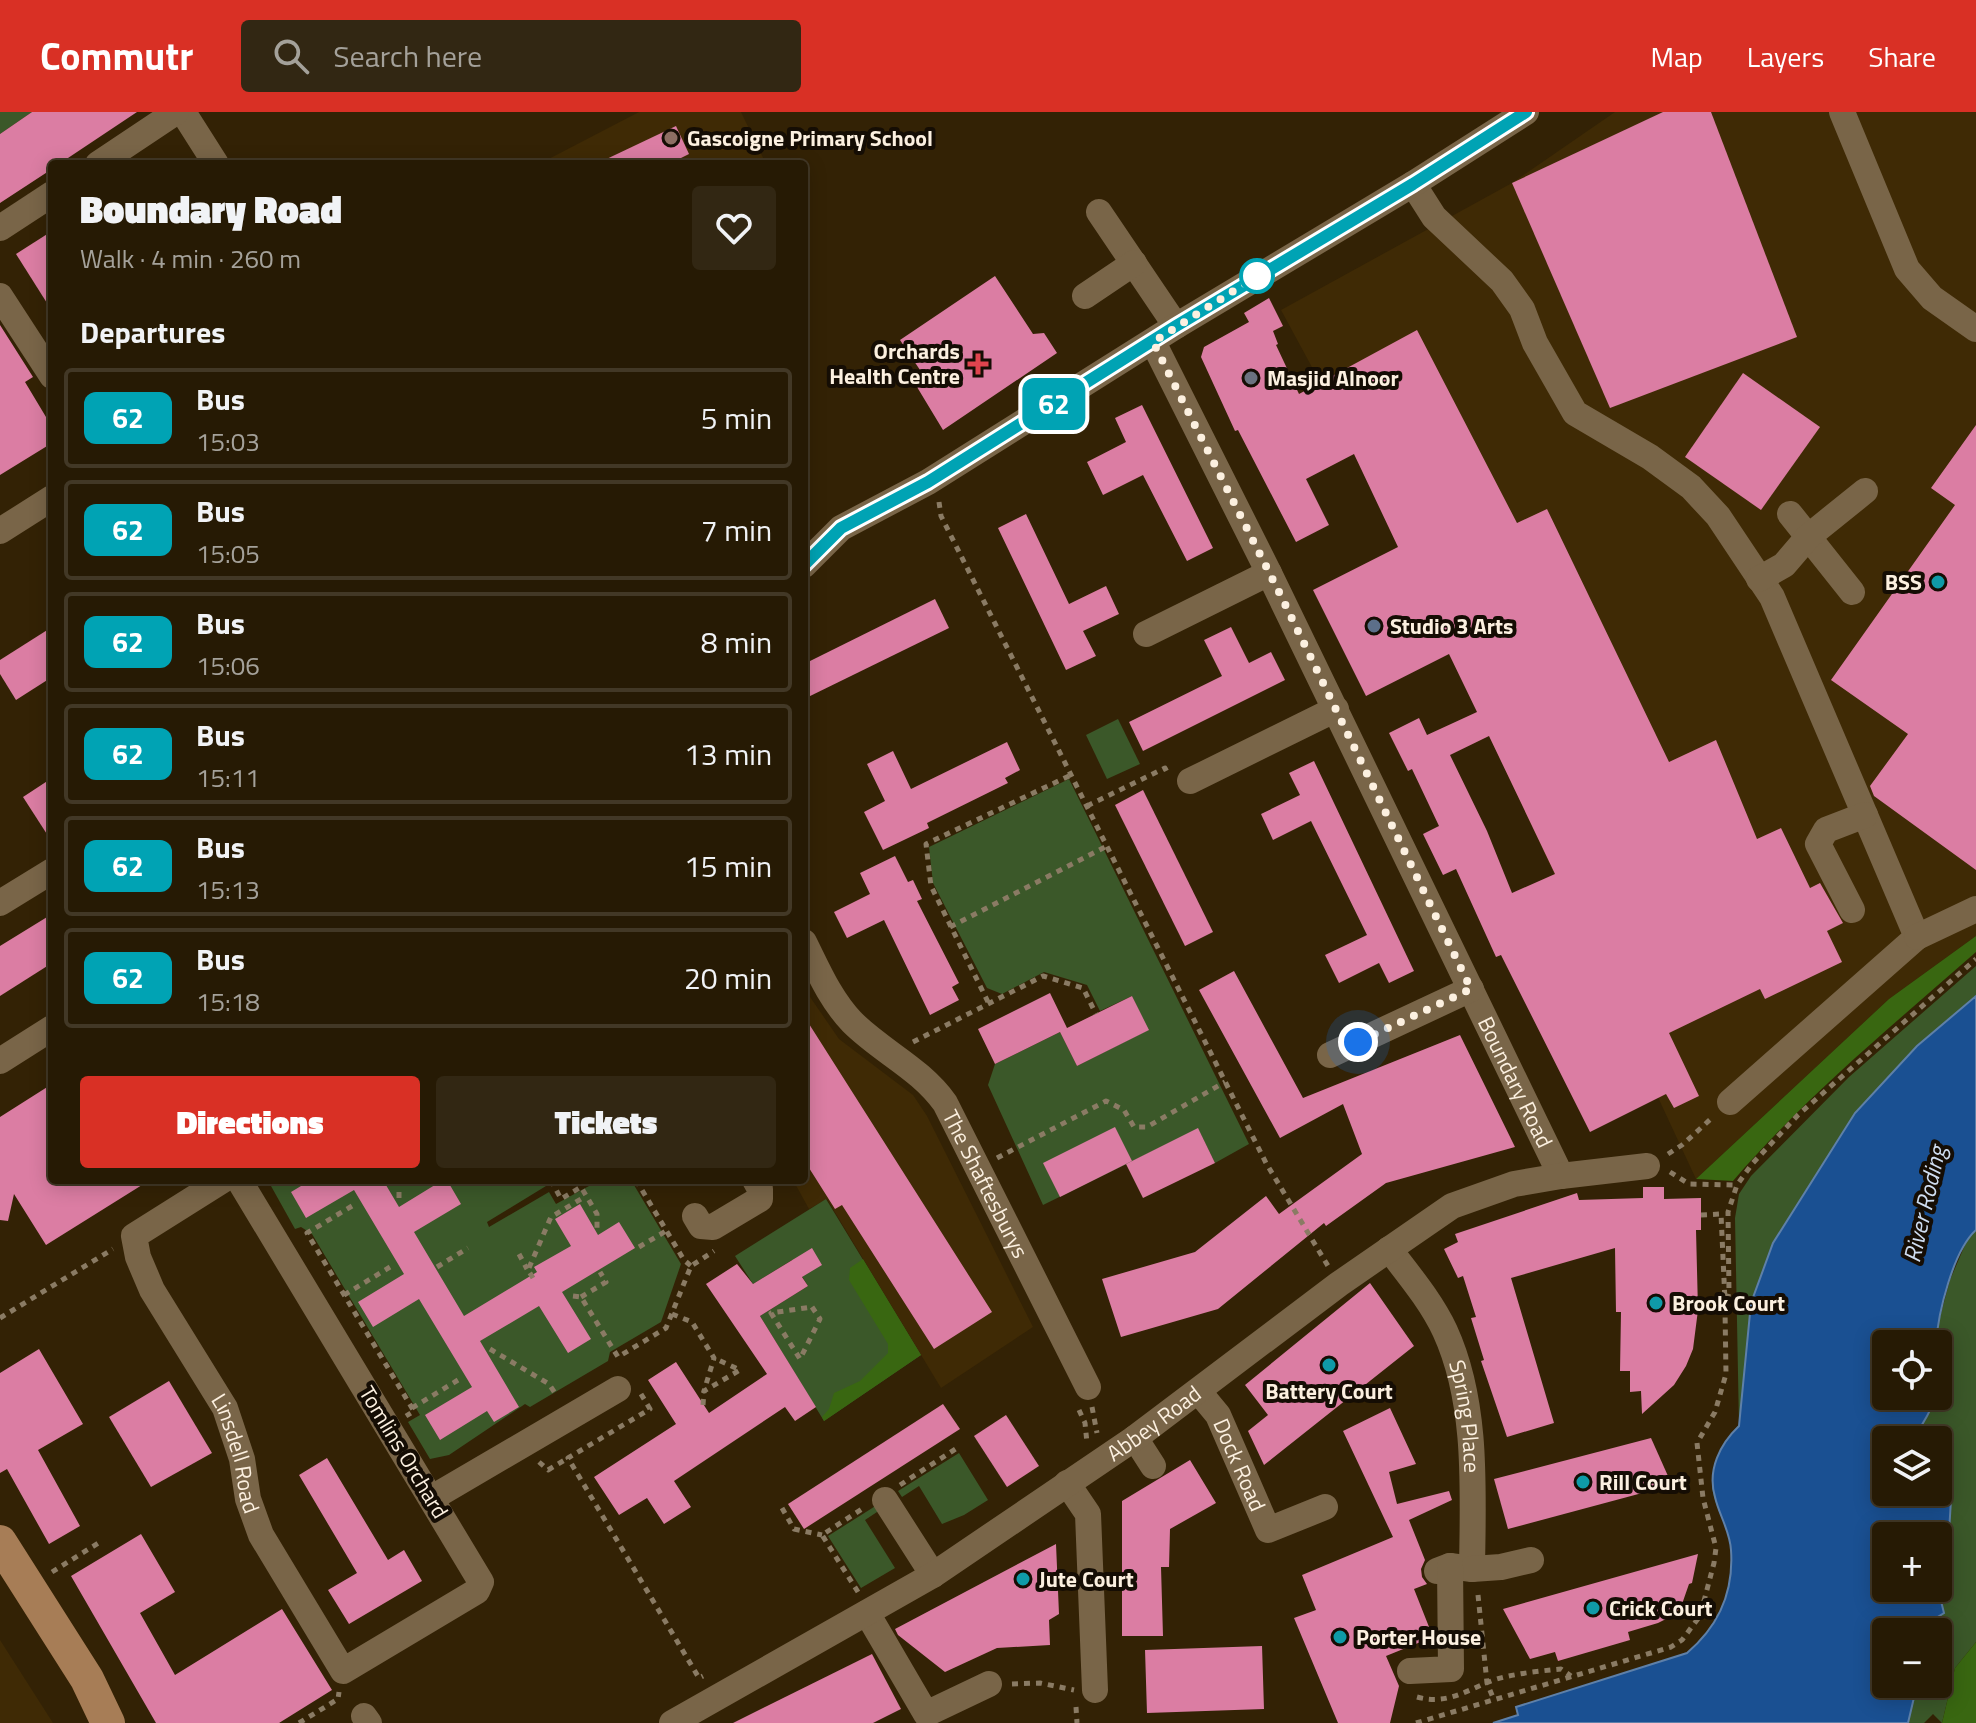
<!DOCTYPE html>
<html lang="en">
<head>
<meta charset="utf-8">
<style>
	:root { --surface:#261a04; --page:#322713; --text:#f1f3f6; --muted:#a4a19a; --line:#423826; --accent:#d93025 }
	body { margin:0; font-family:"Titillium Web",sans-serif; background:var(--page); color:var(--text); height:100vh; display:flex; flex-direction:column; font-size:30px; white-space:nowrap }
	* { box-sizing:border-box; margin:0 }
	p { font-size:26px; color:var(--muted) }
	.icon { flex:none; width:44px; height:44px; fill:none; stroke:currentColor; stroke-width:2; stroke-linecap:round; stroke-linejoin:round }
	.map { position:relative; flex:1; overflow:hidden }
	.panel { position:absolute; left:48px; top:48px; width:760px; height:1024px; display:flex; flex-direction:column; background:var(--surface); border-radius:8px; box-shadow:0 4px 20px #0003,0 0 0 2px var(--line) }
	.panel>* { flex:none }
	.badge { padding:0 16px; border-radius:12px; font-size:28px; line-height:52px }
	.controls { position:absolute; left:1872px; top:1218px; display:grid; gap:16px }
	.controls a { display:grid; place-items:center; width:80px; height:80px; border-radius:8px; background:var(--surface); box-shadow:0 4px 20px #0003,0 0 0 2px var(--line); font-size:40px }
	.you { position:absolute; width:40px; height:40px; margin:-20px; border:6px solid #fff; border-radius:50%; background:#1a73e8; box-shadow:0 0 0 12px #1a73e833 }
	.map>.badge { position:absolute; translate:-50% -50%; box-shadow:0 0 0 4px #fff }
	h2 { padding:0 32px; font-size:30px; line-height:72px }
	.round { display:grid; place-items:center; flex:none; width:84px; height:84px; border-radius:8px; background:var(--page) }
	.overview { display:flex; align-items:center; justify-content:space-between; height:136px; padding:0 32px }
	h1 { font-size:38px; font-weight:800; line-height:60px }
	.cta { display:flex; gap:16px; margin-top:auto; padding:16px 32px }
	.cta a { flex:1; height:92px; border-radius:8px; background:var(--accent); color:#fff; font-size:32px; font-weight:800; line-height:92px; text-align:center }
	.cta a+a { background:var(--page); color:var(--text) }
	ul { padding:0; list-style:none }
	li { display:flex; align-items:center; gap:24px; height:100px; margin:0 16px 12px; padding:0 16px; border:4px solid var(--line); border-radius:8px }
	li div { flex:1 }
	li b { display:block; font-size:30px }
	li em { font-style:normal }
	li .badge { min-width:88px; font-weight:700; text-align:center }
	header { display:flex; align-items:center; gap:48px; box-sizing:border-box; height:112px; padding:0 40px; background:var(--accent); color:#fff }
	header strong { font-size:38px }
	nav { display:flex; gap:44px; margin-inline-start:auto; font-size:28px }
	.search { width:560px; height:72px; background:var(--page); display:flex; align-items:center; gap:20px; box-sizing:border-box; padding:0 28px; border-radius:8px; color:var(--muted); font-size:30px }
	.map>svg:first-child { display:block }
	.built { fill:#3f2a05 }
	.green { fill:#3b5829 }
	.forest { fill:#396711 }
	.water { fill:#1a5092; stroke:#5e80a9; stroke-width:2; fill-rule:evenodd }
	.building { fill:#db7da3; fill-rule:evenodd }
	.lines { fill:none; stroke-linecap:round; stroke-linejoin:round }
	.path { stroke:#8a7b64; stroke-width:5; stroke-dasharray:6 6; stroke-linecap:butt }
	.minor { stroke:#796548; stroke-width:26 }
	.major { stroke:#a77d56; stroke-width:34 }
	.line-casing { stroke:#fff; stroke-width:18 }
	.line { stroke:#00a3b4; stroke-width:12 }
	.walk { stroke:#fcf0e0; stroke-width:8; stroke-dasharray:0 14.4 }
	.education-dot { fill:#8d6e63; stroke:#150d04; stroke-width:3 }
	.stop-dot { fill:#fff; stroke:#00a3b4; stroke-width:4 }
	.health-dot { fill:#e0444e; stroke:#150d04; stroke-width:3 }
	.worship-dot { fill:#6b7280; stroke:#150d04; stroke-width:3 }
	.culture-dot { fill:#0f9aa8; stroke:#150d04; stroke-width:3 }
	.service-dot { fill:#5c6f8a; stroke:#150d04; stroke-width:3 }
	.labels { text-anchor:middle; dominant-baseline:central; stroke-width:8; stroke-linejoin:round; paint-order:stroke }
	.poi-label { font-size:22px; font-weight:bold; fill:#fcf0e0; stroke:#150d04; text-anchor:start }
	.street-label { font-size:22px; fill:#fcf0e0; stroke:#150d04 }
	.water-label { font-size:24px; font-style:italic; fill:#cfddf0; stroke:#150d04 }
</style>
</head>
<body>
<header>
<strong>Commutr</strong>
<div class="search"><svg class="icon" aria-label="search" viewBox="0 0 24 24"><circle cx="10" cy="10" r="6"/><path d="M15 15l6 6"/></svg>Search here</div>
<nav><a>Map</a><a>Layers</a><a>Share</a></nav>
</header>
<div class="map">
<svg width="1976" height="1611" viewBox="0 0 1976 1611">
	<rect width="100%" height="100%" fill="#332205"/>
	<g class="built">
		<path d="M639 0H741L766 52H539Z"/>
		<path d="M1615 0H1976V824L1889 887 1696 1067 1521 691 1320 270 1281 198 1512 71Z"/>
		<path d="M808 882 839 927 913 983 927 1004 1033 1215 941 1276 827 1087 809 1097 793 1068H804V900L809 895Z"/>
		<path d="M0 1528 53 1611H0Z"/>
	</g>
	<g class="green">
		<path d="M0 0H32L0 22Z"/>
		<path d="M1118 607 1140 652 1107 667 1086 623Z"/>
		<path d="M1069 667 1249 1032 1215 1051 1198 1017 1043 1093 988 973 995 952 1060 920 1077 954 1148 918 1132 884 1100 899 1087 873 1044 860 1002 882 987 876 933 771 929 735Z"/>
		<path d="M1976 854V917L1858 1211 1871 1420 1688 1541C1718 1513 1734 1481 1731 1438 1730 1419 1719 1403 1714 1385 1707 1358 1720 1332 1739 1313L1735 1106 1739 1082 1751 1064 1849 965Z"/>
		<path d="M272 1068H542L546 1074 487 1110 489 1115 549 1080 556 1092 600 1068H631L681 1152 661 1210 610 1240 608 1249 530 1295 525 1292 449 1343 430 1347 408 1310 420 1303 312 1122 301 1115 295 1117 271 1074Z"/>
		<path d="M826 1087 921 1243 824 1309 760 1204 808 1174 792 1148 753 1172 735 1144Z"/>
		<path d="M1976 1087V1530L1955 1556 1942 1611 1933 1602 1924 1611H1857L1890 1572H1938V1520H1894L1938 1476V1328H1916C1919 1310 1931 1307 1933 1284H1938L1937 1216 1950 1168 1968 1126Z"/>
		<path d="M959 1341 988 1388 964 1403 942 1412 919 1374 902 1385 898 1379Z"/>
		<path d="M877 1393 880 1398 865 1408 895 1456 861 1476 828 1424Z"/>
	</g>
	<g class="forest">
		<path d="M1976 824V840C1892 914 1806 984 1733 1069L1696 1067 1889 887Z"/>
		<path d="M863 1147 921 1243 824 1309 822 1305 829 1297 834 1281 860 1269 888 1241V1232L849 1168 850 1156Z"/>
		<path d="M1976 1530V1611H1942L1955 1556Z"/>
	</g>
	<path class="water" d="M1976 884V1118C1953 1139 1938 1201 1936 1232H1886V1284H1933C1931 1307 1919 1310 1916 1328H1886V1380H1938V1366L1952 1371 1948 1437 1941 1489 1944 1501 1928 1511 1929 1520H1886V1572H1927L1929 1576 1916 1577 1908 1611H1493L1518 1603 1516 1595 1687 1541C1719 1514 1734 1481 1731 1438 1730 1419 1719 1403 1715 1385 1707 1358 1720 1332 1739 1314L1751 1191 1773 1131 1855 1001 1917 934ZM1886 1424H1938V1476H1886Z"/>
	<g class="building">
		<path d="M32 0H137L59 52H52V57L0 91V22Z"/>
		<path d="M1663 0H1711L1797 225 1610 296 1512 71Z"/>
		<path d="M676 14 689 42 669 52H596Z"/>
		<path d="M52 119V199L16 142Z"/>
		<path d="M995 164 1033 222 1044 221 1057 241 943 318 917 275 924 264 900 228Z"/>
		<path d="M1269 186 1283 214 1273 219 1278 232 1276 233 1299 282 1417 218 1517 411 1547 397 1669 650 1716 628 1757 727 1781 716 1810 776 1820 771 1843 811 1827 819 1842 850 1765 887 1760 877 1669 921 1699 984 1674 996 1666 982 1590 1020 1501 843 1496 845 1456 757 1443 763 1423 722 1439 714 1412 657 1408 659 1389 621 1419 606 1427 623 1477 600 1449 542 1366 584 1313 478 1398 435 1354 342 1306 367 1329 413 1296 430 1238 318 1235 319 1201 245 1204 235 1249 210 1244 201ZM1489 624 1555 762 1512 781 1487 719 1450 643Z"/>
		<path d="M0 213 33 265 25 270 52 315V331L0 363Z"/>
		<path d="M1743 261 1820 315 1761 398 1685 345Z"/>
		<path d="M1142 293 1213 436 1187 449 1143 363 1103 383 1087 350 1126 330 1115 306Z"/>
		<path d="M1976 313V758L1874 684 1870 674 1908 622 1831 568 1955 393 1931 376Z"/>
		<path d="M1026 402 1069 492 1106 474 1119 502 1083 519 1096 544 1066 558 998 416Z"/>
		<path d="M935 487 949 516 804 587V552Z"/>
		<path d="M52 515V565L16 588 0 562V548Z"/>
		<path d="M1231 515 1249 551 1271 540 1285 568 1143 639 1129 610 1222 564 1204 528Z"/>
		<path d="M1007 630 1020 658 1005 666 1008 671 927 711 929 716 883 738 864 700 885 689 867 652 893 639 911 677Z"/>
		<path d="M1314 649 1414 859 1389 871 1379 851 1339 871 1325 843 1367 823 1311 709 1273 728 1261 702 1300 683 1289 661Z"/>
		<path d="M52 666V730L23 685Z"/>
		<path d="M1143 678 1213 820 1185 834 1115 693Z"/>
		<path d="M895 744 908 770 913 768 922 787 917 789 959 871 952 875 959 888 930 903 884 808 847 826 834 800 870 782 860 761Z"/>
		<path d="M52 802V851L0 884V834Z"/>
		<path d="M1234 859 1303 986 1460 923 1515 1035 1386 1071 1326 1114 1324 1111 1218 1197 1121 1225 1102 1167 1195 1140 1266 1084 1279 1102 1362 1042 1343 992 1280 1026 1199 878Z"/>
		<path d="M1050 881 1067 916 1132 884 1149 918 1077 954 1060 920 995 952 978 917Z"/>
		<path d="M804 904 992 1200 934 1237 842 1093 835 1097 804 1048Z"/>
		<path d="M52 972V1068H150L46 1133 14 1082 8 1109 0 1108V1005Z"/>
		<path d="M1115 1015 1132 1049 1060 1085 1043 1051Z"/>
		<path d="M1198 1016 1215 1051 1143 1086 1126 1052Z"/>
		<path d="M311 1068H383L399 1095 443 1068H447L461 1092 414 1120 464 1204 537 1160 534 1155 571 1134 555 1107 580 1092 598 1123 619 1110 635 1136 562 1180 591 1227 568 1241 539 1194 480 1229 519 1295 494 1310 487 1299 440 1328 425 1303 472 1275 419 1187 373 1215 358 1190 404 1162 354 1078 306 1106 291 1080Z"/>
		<path d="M1643 1075H1664V1087L1701 1086V1118H1696L1698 1198 1693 1237 1686 1254 1674 1273 1642 1302 1641 1279 1630 1280V1259H1620L1621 1200H1616L1615 1136 1511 1166 1554 1311 1507 1325 1481 1249 1484 1248 1471 1206 1476 1205 1463 1164 1458 1166 1444 1137 1458 1130 1455 1122 1577 1081 1579 1088 1643 1086Z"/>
		<path d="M812 1136 822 1153 802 1165 808 1174 760 1204 816 1295 795 1309 785 1295 674 1369 691 1395 664 1412 647 1386 619 1403 594 1365 676 1312 648 1268 676 1250 709 1301 767 1262 706 1172 737 1152 753 1172Z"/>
		<path d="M1370 1171 1414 1234 1264 1353 1248 1319 1268 1303 1245 1273Z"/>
		<path d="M39 1237 83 1312 38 1338 80 1414 49 1432 7 1357 0 1361V1261Z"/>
		<path d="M169 1269 212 1341 151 1375 109 1305Z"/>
		<path d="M943 1292 960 1317 804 1417 788 1392Z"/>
		<path d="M1390 1296 1416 1352 1389 1360 1397 1392 1449 1379 1452 1388 1409 1408 1425 1448 1421 1457 1422 1465 1427 1472 1414 1477 1433 1525 1386 1544 1399 1574 1390 1611H1338L1294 1506 1316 1498 1302 1463 1393 1425 1343 1319Z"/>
		<path d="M1006 1303 1039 1354 1007 1375 974 1324Z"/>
		<path d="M1651 1326 1672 1373 1508 1417 1494 1367Z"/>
		<path d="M327 1346 388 1448 404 1438 422 1469 349 1512 328 1478 357 1461 299 1363Z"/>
		<path d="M1190 1348 1216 1391 1170 1417 1169 1455H1161L1163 1524H1122V1389Z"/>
		<path d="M141 1422 175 1480 140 1501 175 1563 282 1497 332 1578 279 1611H156L71 1464Z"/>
		<path d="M1056 1432 1059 1502 1049 1508 1050 1533 997 1536 945 1560 898 1523 895 1517Z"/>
		<path d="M1698 1442 1692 1471 1689 1472 1681 1495 1672 1504 1658 1511 1628 1520 1630 1528 1558 1549 1555 1540 1530 1547 1503 1497Z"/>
		<path d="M1262 1534 1264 1597 1147 1601 1145 1538Z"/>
		<path d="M872 1542 901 1597 873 1611H733Z"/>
	</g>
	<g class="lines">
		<g class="path">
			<path d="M939 390 941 404 1266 1051 1328 1154"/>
			<path d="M1087 694 1165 656 1167 660"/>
			<path d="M950 815 1107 734"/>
			<path d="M988 890 931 774 926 732 1071 663"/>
			<path d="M913 930 1043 864 1083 876 1096 902"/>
			<path d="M1668 1042 1682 1033 1713 1005"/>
			<path d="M997 1046 1106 989 1124 998 1134 1015H1147L1225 970"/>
			<path d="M1670 1060 1689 1072 1737 1073"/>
			<path d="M551 1068 561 1087 581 1075 597 1102V1117"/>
			<path d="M636 1068 684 1148 691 1154"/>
			<path d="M399 1086V1068"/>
			<path d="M352 1094 307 1121 412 1296 414 1299 406 1304"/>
			<path d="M1701 1103 1721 1102 1725 1189"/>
			<path d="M639 1135 666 1119"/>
			<path d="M519 1142 527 1157"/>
			<path d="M437 1155 468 1136"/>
			<path d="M533 1166 528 1158 551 1105 586 1084"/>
			<path d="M344 1183 390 1155"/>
			<path d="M573 1184 581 1185 618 1245 666 1216 691 1154 714 1139"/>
			<path d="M581 1185 606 1170 600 1160"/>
			<path d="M812 1195 820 1207 800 1247 771 1201Z"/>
			<path d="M672 1202 692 1210 714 1246 704 1279 740 1258 714 1246"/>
			<path d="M0 1206 113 1137"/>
			<path d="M490 1237 549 1272 557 1284"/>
			<path d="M641 1282 650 1297 568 1346 699 1566 703 1564"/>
			<path d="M703 1293 704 1279"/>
			<path d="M1092 1295 1097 1321"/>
			<path d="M412 1296 458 1268"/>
			<path d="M1079 1298 1085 1311 1087 1331"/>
			<path d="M539 1350 548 1358 568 1346"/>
			<path d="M900 1373 957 1336"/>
			<path d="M782 1396 794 1417 822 1423"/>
			<path d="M52 1460 100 1430"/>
			<path d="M858 1480 822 1423 865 1395"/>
			<path d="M1478 1483 1487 1571 1494 1588"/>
			<path d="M1012 1572 1040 1571 1074 1578"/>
			<path d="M1417 1585C1449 1594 1469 1576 1497 1567 1518 1561 1540 1559 1561 1557L1571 1564"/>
			<path d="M1076 1595 1077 1611"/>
			<path d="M299 1611 338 1587 339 1580"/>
			<path d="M1416 1611 1671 1535 1682 1528 1700 1504 1714 1451 1716 1436 1703 1386 1697 1331 1715 1300 1726 1262 1725 1197 1729 1180 1728 1100 1737 1073 1752 1052 1798 1003 1976 847"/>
		</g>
		<g class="minor">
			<path d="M183 0 216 52"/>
			<path d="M1842 0 1907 157 1932 186 1976 217"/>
			<path d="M98 52 176 0"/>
			<path d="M1413 72 1434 105 1502 169 1522 197 1535 231 1575 301 1650 345 1691 375 1718 404 1772 485 1917 825 1730 990"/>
			<path d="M1099 100 1176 214"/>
			<path d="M0 116 52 82"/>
			<path d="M0 184 52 264"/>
			<path d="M1085 184 1134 151"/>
			<path id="s1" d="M1153 230 1269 461 1561 1064"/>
			<path d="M1790 402 1852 480"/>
			<path d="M0 419 52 386"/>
			<path d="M804 453 841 416 928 370 1176 214 1413 72 1526 0"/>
			<path d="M1759 467 1784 453 1808 425 1865 379"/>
			<path d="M1146 522 1269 461"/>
			<path d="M1190 669 1336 597"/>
			<path d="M0 791 52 759"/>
			<path d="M1852 798 1818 732 1826 718 1865 703"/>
			<path d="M1917 825 1976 797"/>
			<path id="s2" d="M804 830C818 858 830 887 852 910 882 940 920 956 945 991L1088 1275"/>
			<path d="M1330 943 1471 877"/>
			<path d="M0 949 52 916"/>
			<path id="s3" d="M223 1068 134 1124 138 1145 152 1178 225 1296 242 1347 248 1387 261 1423 343 1559 477 1479 481 1470 239 1068"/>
			<path d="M695 1104 701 1114 713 1115 760 1087V1077L755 1068"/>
			<path id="s4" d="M1389 1137C1408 1162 1431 1189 1445 1219 1478 1291 1473 1379 1472 1457L1450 1454 1437 1459"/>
			<path id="s5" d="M1199 1280 1218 1303 1268 1418 1325 1395"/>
			<path d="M1135 1326 1153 1354"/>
			<path d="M1067 1371 1088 1402 1095 1578"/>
			<path d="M432 1386 618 1277"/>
			<path d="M885 1388 933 1463"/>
			<path d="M1472 1457 1501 1455 1531 1448"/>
			<path d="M867 1501 926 1602 989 1572"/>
			<path d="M1410 1559 1451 1557 1450 1454"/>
			<path d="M364 1604 369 1611"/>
			<path id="s6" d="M672 1611 933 1463 1135 1326 1339 1172 1452 1094 1514 1072 1561 1064 1647 1054"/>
		</g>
		<path class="major" d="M0 1430 87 1567 108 1611"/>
	</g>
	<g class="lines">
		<defs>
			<path id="line" d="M804 453 841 416 928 370 1176 214 1413 72 1526 0"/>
		</defs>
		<use href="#line" class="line-casing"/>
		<use href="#line" class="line"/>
		<path class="walk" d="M1257 164 1153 230 1283 488 1471 877 1358 930"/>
	</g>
	<circle class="education-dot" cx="671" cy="26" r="8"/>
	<circle class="stop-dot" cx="1257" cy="164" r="16"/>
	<path class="health-dot" d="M974 240h8v8h8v8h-8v8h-8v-8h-8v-8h8z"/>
	<circle class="worship-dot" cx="1251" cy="266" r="8"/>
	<g class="culture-dot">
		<circle cx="1938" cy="470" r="8"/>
		<circle cx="1656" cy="1191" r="8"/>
		<circle cx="1329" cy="1253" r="8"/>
		<circle cx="1583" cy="1370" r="8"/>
		<circle cx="1023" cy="1467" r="8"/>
		<circle cx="1593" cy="1496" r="8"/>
		<circle cx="1340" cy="1525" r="8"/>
	</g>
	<circle class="service-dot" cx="1374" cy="514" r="8"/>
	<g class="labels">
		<g class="poi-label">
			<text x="687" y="26">Gascoigne Primary School</text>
			<text x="960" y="239" text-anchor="end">Orchards<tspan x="960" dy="25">Health Centre</tspan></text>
			<text x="1267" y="266">Masjid Alnoor</text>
			<text x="1922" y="470" text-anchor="end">BSS</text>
			<text x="1390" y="514">Studio 3 Arts</text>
			<text x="1672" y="1191">Brook Court</text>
			<text x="1329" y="1279" text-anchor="middle">Battery Court</text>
			<text x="1599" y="1370">Rill Court</text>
			<text x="1039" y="1467">Jute Court</text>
			<text x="1609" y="1496">Crick Court</text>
			<text x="1356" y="1525">Porter House</text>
		</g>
		<g class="street-label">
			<text stroke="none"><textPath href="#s1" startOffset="824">Boundary Road</textPath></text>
			<text stroke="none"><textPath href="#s2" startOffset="308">The Shaftesburys</textPath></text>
			<text stroke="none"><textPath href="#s4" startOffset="188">Spring Place</textPath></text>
			<text stroke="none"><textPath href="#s6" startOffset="568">Abbey Road</textPath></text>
			<text transform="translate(404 1340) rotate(59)">Tomlins Orchard</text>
			<text stroke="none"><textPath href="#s3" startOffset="348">Linsdell Road</textPath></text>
			<text stroke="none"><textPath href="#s5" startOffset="84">Dock Road</textPath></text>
		</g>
		<g class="water-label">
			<text transform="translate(1924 1092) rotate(-77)">River Roding</text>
		</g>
	</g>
</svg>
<div class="controls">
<a><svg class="icon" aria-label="locate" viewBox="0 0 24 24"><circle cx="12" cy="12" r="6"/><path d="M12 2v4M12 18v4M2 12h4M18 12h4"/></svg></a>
<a><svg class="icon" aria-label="layers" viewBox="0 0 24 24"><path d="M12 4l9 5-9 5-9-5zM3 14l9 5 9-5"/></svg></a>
<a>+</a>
<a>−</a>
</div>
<div class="you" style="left:1358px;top:930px"></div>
<b class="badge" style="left:1054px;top:292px;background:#00a3b4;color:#fff">62</b>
<section class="panel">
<div class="overview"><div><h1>Boundary Road</h1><p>Walk · 4 min · 260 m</p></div><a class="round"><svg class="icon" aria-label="heart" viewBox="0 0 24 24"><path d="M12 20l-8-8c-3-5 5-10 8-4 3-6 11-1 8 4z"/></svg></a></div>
<h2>Departures</h2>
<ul>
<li><span class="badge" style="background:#00a3b4;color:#fff">62</span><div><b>Bus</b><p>15:03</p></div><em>5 min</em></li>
<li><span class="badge" style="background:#00a3b4;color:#fff">62</span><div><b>Bus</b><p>15:05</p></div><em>7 min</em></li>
<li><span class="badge" style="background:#00a3b4;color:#fff">62</span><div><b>Bus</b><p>15:06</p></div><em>8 min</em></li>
<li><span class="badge" style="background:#00a3b4;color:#fff">62</span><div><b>Bus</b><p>15:11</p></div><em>13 min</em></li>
<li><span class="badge" style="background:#00a3b4;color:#fff">62</span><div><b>Bus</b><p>15:13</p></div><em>15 min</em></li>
<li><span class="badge" style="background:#00a3b4;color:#fff">62</span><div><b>Bus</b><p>15:18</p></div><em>20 min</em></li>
</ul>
<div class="cta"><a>Directions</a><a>Tickets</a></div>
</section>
</div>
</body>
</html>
